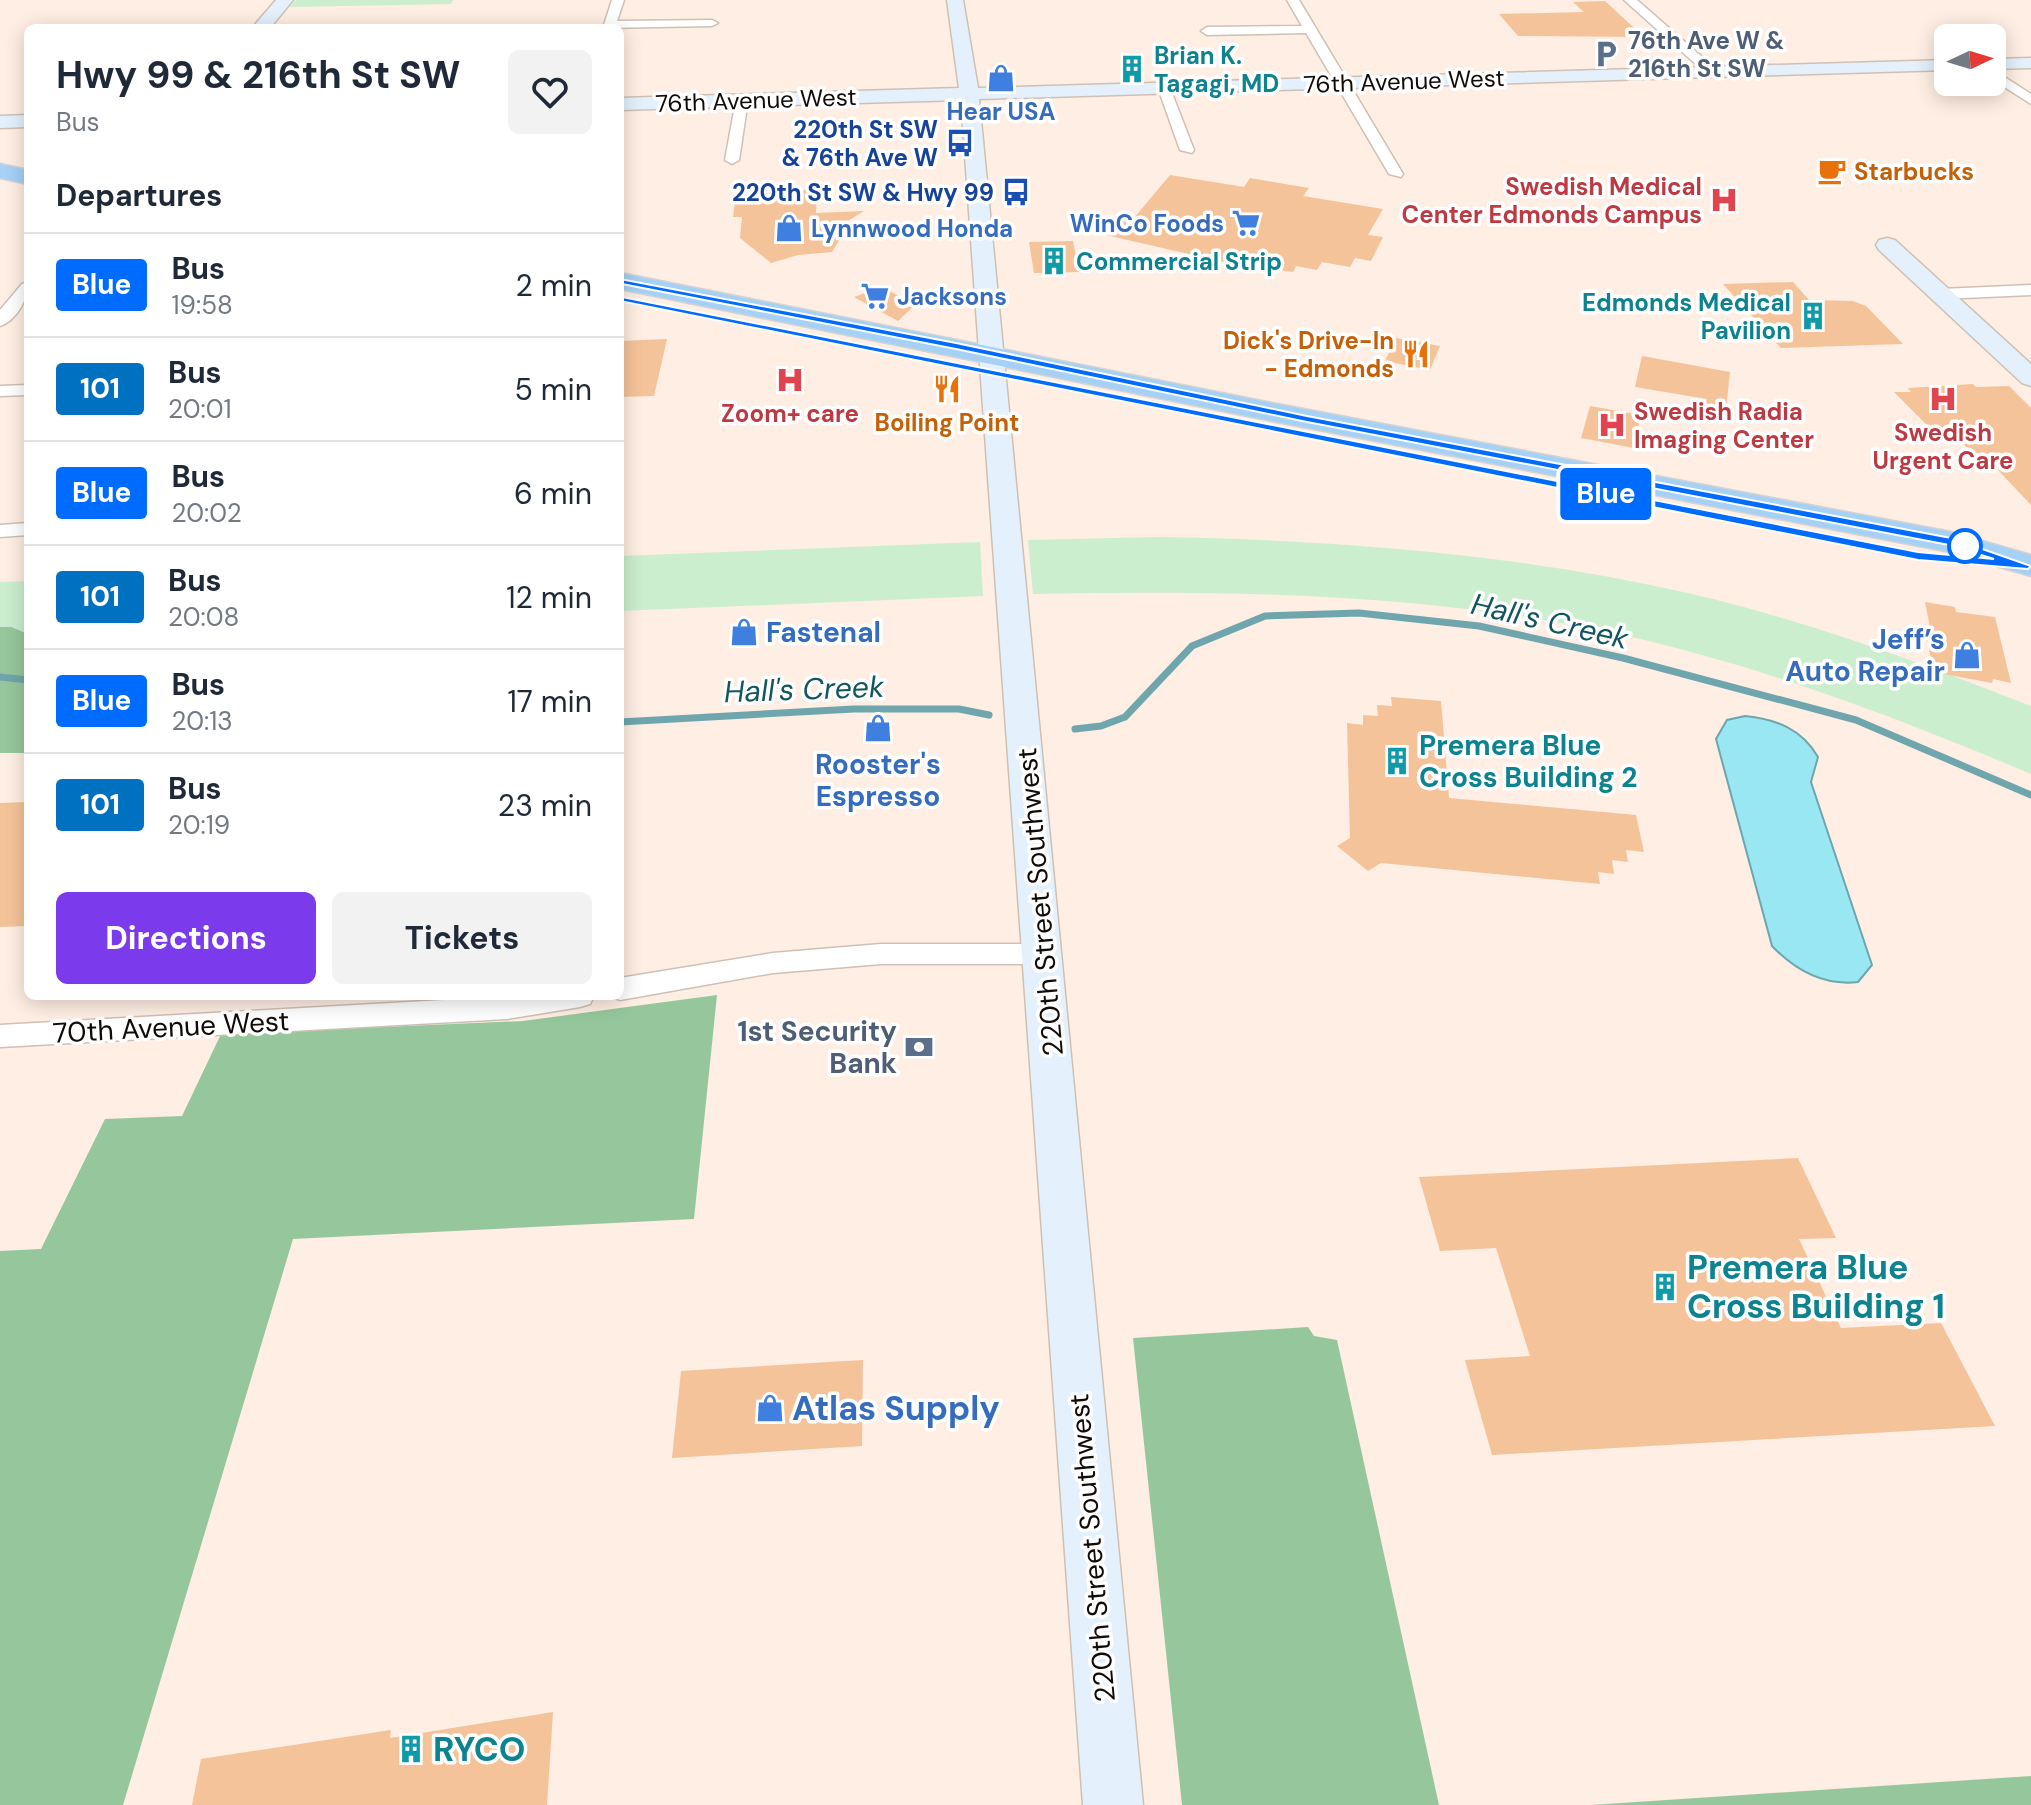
<!DOCTYPE html>
<html lang="en">
<head>
<meta charset="utf-8">
<style>
	:root { --surface:#fff; --page:#f2f2f3; --text:#1f2937; --muted:#747a83; --line:#e0e1e3; --accent:#7c3aed }
	body { margin:0; font-family:"DM Sans",sans-serif; background:var(--page); color:var(--text); height:100vh; display:flex; flex-direction:column; font-size:30px; white-space:nowrap }
	* { box-sizing:border-box; margin:0 }
	p { font-size:26px; color:var(--muted) }
	.icon { flex:none; width:44px; height:44px; fill:none; stroke:currentColor; stroke-width:2; stroke-linecap:round; stroke-linejoin:round }
	.map { position:relative; flex:1; overflow:hidden }
	.sheet { position:absolute; left:24px; top:24px; width:600px; height:976px; display:flex; flex-direction:column; background:var(--surface); border-radius:12px; box-shadow:0 4px 20px #0003 }
	.sheet>* { flex:none }
	.badge { padding:0 16px; border-radius:6px; font-size:28px; line-height:52px }
	.needle { width:52px; rotate:86deg }
	.controls { position:absolute; left:1934px; top:24px; display:grid; gap:16px }
	.controls a { display:grid; place-items:center; width:72px; height:72px; border-radius:12px; background:var(--surface); box-shadow:0 4px 20px #0003; font-size:40px }
	.map>.badge { position:absolute; translate:-50% -50%; box-shadow:0 0 0 4px #fff }
	h2 { padding:0 32px; font-size:30px; line-height:72px }
	.round { display:grid; place-items:center; flex:none; width:84px; height:84px; border-radius:12px; background:var(--page) }
	.head { display:flex; align-items:center; justify-content:space-between; height:136px; padding:0 32px }
	h1 { font-size:38px; font-weight:700; line-height:60px }
	.button { display:flex; gap:16px; margin-top:auto; padding:16px 32px }
	.button a { flex:1; height:92px; border-radius:12px; background:var(--accent); color:#fff; font-size:32px; font-weight:700; line-height:92px; text-align:center }
	.button a+a { background:var(--page); color:var(--text) }
	ul { padding:0; list-style:none }
	li { display:flex; align-items:center; gap:24px; height:104px; padding:0 32px; border-top:2px solid var(--line) }
	li div { flex:1 }
	li b { display:block; font-size:30px }
	li em { font-style:normal }
	li .badge { min-width:88px; font-weight:700; text-align:center }
	.map>svg:first-child { display:block }
	.green { fill:#cbeecf }
	.forest { fill:#96c79c }
	.water { fill:#98e7f3; stroke:#6fa5ac; stroke-width:2 }
	.lines { fill:none; stroke-linecap:round; stroke-linejoin:round }
	.stream { stroke:#6fa5ac; stroke-width:7 }
	.building { fill:#f5c39a }
	.street-casing { stroke:#cfc0b5; stroke-width:3 }
	.secondary-casing { stroke:#cfc0b5; stroke-width:3 }
	.highway-casing { stroke:#d4d3d3; stroke-width:3 }
	.street { fill:#fff; fill-rule:evenodd }
	.secondary { fill:#e4f1fc; fill-rule:evenodd }
	.highway { fill:#a5d1f6; fill-rule:evenodd }
	.line { fill:#006cff; stroke:#fff; stroke-width:2 }
	.stop-dot { fill:#fff; stroke:#006cff; stroke-width:4 }
	.labels { text-anchor:middle; dominant-baseline:central; stroke-width:7; stroke-linejoin:round; paint-order:stroke }
	.far-service-label { font-size:24px; font-weight:bold; fill:#4e5e75; stroke:#fff; text-anchor:start }
	.far-culture-label { font-size:24px; font-weight:bold; fill:#0d838f; stroke:#fff; text-anchor:start }
	.far-street-label { font-size:24px; fill:#100b08; stroke:#fff }
	.far-shop-label { font-size:24px; font-weight:bold; fill:#366cbe; stroke:#fff; text-anchor:start }
	.far-transit-label { font-size:24px; font-weight:bold; fill:#164399; stroke:#fff; text-anchor:end }
	.far-food-label { font-size:24px; font-weight:bold; fill:#c56008; stroke:#fff; text-anchor:start }
	.far-health-label { font-size:24px; font-weight:bold; fill:#be3a42; stroke:#fff }
	.shop-label { font-size:28px; font-weight:bold; fill:#366cbe; stroke:#fff; text-anchor:start }
	.culture-label { font-size:28px; font-weight:bold; fill:#0d838f; stroke:#fff; text-anchor:start }
	.street-label { font-size:28px; fill:#100b08; stroke:#fff }
	.service-label { font-size:28px; font-weight:bold; fill:#4e5e75; stroke:#fff; text-anchor:end }
	.water-label { font-size:30px; font-style:italic; fill:#11555e; stroke:#fff }
	.near-culture-label { font-size:34px; font-weight:bold; fill:#0d838f; stroke:#fff; text-anchor:start }
	.near-shop-label { font-size:34px; font-weight:bold; fill:#366cbe; stroke:#fff; text-anchor:start }
</style>
</head>
<body>
<div class="map">
<svg width="2031" height="1805" viewBox="0 0 2031 1805">
	<rect width="100%" height="100%" fill="#feeee3"/>
	<g class="green">
		<path d="M296 0H453L451 4 290 7Z"/>
		<path d="M1158 537C1337 540 1517 554 1692 594 1808 621 1921 663 2031 706V774C1898 718 1760 665 1618 634 1426 593 1229 590 1033 594L1028 540Z"/>
		<path d="M980 542 983 596 620 611V556Z"/>
		<path d="M28 581V637L0 638V582Z"/>
	</g>
	<g class="forest">
		<path d="M0 627H11L28 634V753H0Z"/>
		<path d="M717 995 694 1219 293 1239 123 1805H0V1251L41 1249 105 1119 182 1116 221 1034 523 1021Z"/>
		<path d="M1308 1327 1314 1336 1337 1340 1439 1805H1182L1133 1338Z"/>
		<path d="M2031 1776V1805H1591Z"/>
	</g>
	<path class="water" d="M1745 716C1776 719 1802 729 1818 757L1811 782 1872 965 1858 982C1824 986 1795 970 1772 946L1716 739 1727 720Z"/>
	<g class="lines">
		<g class="stream">
			<path d="M0 677 28 680"/>
			<path d="M620 722 854 709H959L989 715"/>
			<path d="M1075 729 1101 726 1125 717 1192 646 1265 616 1359 613 1479 626 1623 658 1856 720 2031 795"/>
		</g>
	</g>
	<g class="building">
		<path d="M1605 1 1644 37 1518 36 1499 14 1584 12 1573 2Z"/>
		<path d="M1170 175 1244 187 1250 178 1309 188 1303 196 1383 209 1368 235 1383 237 1371 261 1355 258 1350 267 1322 262 1317 270 1296 266 1293 272 1228 263 1106 235 1122 216 1134 218Z"/>
		<path d="M817 189 816 213 864 211 838 227 840 239 832 252 798 255 771 263 740 238 742 217H733L736 195Z"/>
		<path d="M1073 241 1079 272 1034 273 1029 242Z"/>
		<path d="M1793 282 1809 300 1853 301 1866 306 1903 344 1781 348 1723 284Z"/>
		<path d="M882 287 915 305 898 321 854 297Z"/>
		<path d="M1396 338 1440 346 1430 370 1385 361Z"/>
		<path d="M667 339 654 396 620 397V341Z"/>
		<path d="M1642 356 1730 372 1726 409 1705 405 1707 399 1635 387Z"/>
		<path d="M1973 384 1976 387 2009 386 2031 408V505L1984 455H1978L1957 440H1942L1894 392H1911L1908 388Z"/>
		<path d="M1590 406 1641 415 1634 448 1581 438Z"/>
		<path d="M1925 602 1955 607 1956 612 1995 617 2011 683 1993 679 1992 683 1933 672 1927 636 1932 638Z"/>
		<path d="M1391 697 1441 701 1449 798 1636 815 1644 852 1626 850 1628 862 1612 860 1614 874 1598 872 1600 884 1381 863 1368 871 1337 846 1350 838 1347 723 1363 725V715L1378 716 1377 705 1392 706Z"/>
		<path d="M28 802V926L0 927V803Z"/>
		<path d="M1798 1158 1836 1238 1799 1239 1841 1328 1941 1323 1995 1426 1492 1455 1465 1360 1530 1356 1496 1248 1440 1251 1419 1177Z"/>
		<path d="M863 1360 862 1446 672 1458 681 1371Z"/>
		<path d="M553 1712 547 1805H192L201 1759 391 1730 390 1738Z"/>
	</g>
	<g class="lines">
		<defs>
			<g id="street">
				<path d="M612 0H624L617 21 712 20 718 23 712 26 603 28Z"/>
				<path d="M1287 0H1299L1403 174 1401 177 1389 174 1306 33 1207 35 1201 31 1207 27 1302 26Z"/>
				<path d="M1624 0H1637L1716 69V75H1708Z"/>
				<path d="M1992 69 2031 94V104L1992 79Z"/>
				<path d="M1164 84 1170 88 1194 150 1192 153 1180 150 1158 88Z"/>
				<path d="M742 96 748 100 739 160 732 164 725 160 736 100Z"/>
				<path d="M28 282C28 299 17 320 0 326V310L22 284Z"/>
				<path d="M2031 285V295L1941 299 1933 294 1941 289Z"/>
				<path d="M28 385V395L0 396V386Z"/>
				<path d="M28 523V535L0 537V525Z"/>
				<path d="M881 944H1045L1054 947 1058 954 1054 961 1045 964H881L773 973 620 1000 610 996H620V978L773 953Z"/>
				<path d="M513 996H594L590 1004 580 1007 507 1019 0 1047V1025Z"/>
			</g>
			<g id="secondary">
				<path d="M276 0H293L270 28H252Z"/>
				<path d="M947 0H963L978 88 1948 60V70L979 99 1143 1805H1083L961 100 620 110V98L959 88Z"/>
				<path d="M2031 58V68L1992 69V59Z"/>
				<path d="M28 115V127L0 128V116Z"/>
				<path d="M1887 238 1895 240 2031 364V386L2022 383 1879 250 1876 245 1879 240Z"/>
			</g>
			<g id="highway">
				<path d="M0 164 28 170V184L0 178Z"/>
				<path d="M620 273 1277 404 1951 532 2031 555V576L1945 551 1277 422 620 289Z"/>
			</g>
		</defs>
		<use href="#street" class="street-casing"/>
		<use href="#secondary" class="secondary-casing"/>
		<use href="#highway" class="highway-casing"/>
		<use href="#street" class="street"/>
		<use href="#secondary" class="secondary"/>
		<use href="#highway" class="highway"/>
	</g>
	<path class="line" d="M620 279 956 343 1307 416 1951 538 2031 566 2028 569 1918 560 620 301 617 296 1918 552 1994 559 1949 545 1307 422 956 349 617 283Z"/>
	<defs>
		<symbol id="parking-bare" viewBox="-9 -9 18 18"><path d="M-3.5-5.5H1a3.5 3.5 0 0 1 0 7H-1V5.5H-3.5ZM-1-3.4V-.6H.8a1.4 1.4 0 0 0 0-2.8Z" fill="#5c6f8a" stroke="#fff" stroke-width="2.5" paint-order="stroke"/></symbol>
		<symbol id="building-bare" viewBox="-9 -9 18 18"><path d="M-4-6H4V6H1V3H-1V6H-4ZM-2.5-4.3h1.7v1.8h-1.7ZM.8-4.3h1.7v1.8H.8ZM-2.5-1h1.7V.8h-1.7ZM.8-1h1.7V.8H.8Z" fill="#0f9aa8" stroke="#fff" stroke-width="2.5" paint-order="stroke"/></symbol>
		<symbol id="shop-bare" viewBox="-9 -9 18 18"><path d="M-5-2.5h2.3a2.7 3.5 0 0 1 5.4 0H5L5.5 6h-11ZM-1.5-2.5h3a1.5 2.3 0 0 0-3 0Z" fill="#3f7fe0" stroke="#fff" stroke-width="2.5" paint-order="stroke"/></symbol>
		<symbol id="bus-bare" viewBox="-9 -9 18 18"><path d="M-5-6H5V4H4V6H2V4H-2V6H-4V4H-5ZM-3.5-4V0h7V-4ZM-3.5 1.2v1.5H-2V1.2ZM2 1.2v1.5H3.5V1.2Z" fill="#1a4fb4" stroke="#fff" stroke-width="2.5" paint-order="stroke"/></symbol>
		<symbol id="cafe-bare" viewBox="-9 -9 18 18"><path d="M-5.5-4.5H6V0H3Q3 3.5 0 3.5H-2.5Q-5.5 3.5-5.5 0ZM3-3.2v2h1.7v-2ZM-6 4.5H4V6H-6Z" fill="#e8710a" stroke="#fff" stroke-width="2.5" paint-order="stroke"/></symbol>
		<symbol id="hospital-bare" viewBox="-9 -9 18 18"><path d="M-5-5h3v3.5h4V-5h3V5h-3V1.5h-4V5h-3Z" fill="#e0444e" stroke="#fff" stroke-width="2.5" paint-order="stroke"/></symbol>
		<symbol id="supermarket-bare" viewBox="-9 -9 18 18"><path d="M-6-5.5h2.5l.6 2H6L4.5 2H-2.5L-4.4-4H-6ZM-1.5 3.2a1.3 1.3 0 1 0 .1 0ZM3 3.2a1.3 1.3 0 1 0 .1 0Z" fill="#3f7fe0" stroke="#fff" stroke-width="2.5" paint-order="stroke"/></symbol>
		<symbol id="restaurant-bare" viewBox="-9 -9 18 18"><path d="M-5-6h1v4h1v-4h1v4h1v-4h1v5L-1.5 .5V6h-2V.5L-5-1ZM5-6V6H3V1.5H1.5Q1.5-4 5-6Z" fill="#e8710a" stroke="#fff" stroke-width="2.5" paint-order="stroke"/></symbol>
		<symbol id="bank-bare" viewBox="-9 -9 18 18"><path d="M-6-4H6V4H-6ZM0-2.3a2.3 2.3 0 1 0 0 4.6a2.3 2.3 0 1 0 0-4.6Z" fill="#5c6f8a" stroke="#fff" stroke-width="2.5" paint-order="stroke"/></symbol>
	</defs>
	<g fill-rule="evenodd">
		<use href="#parking-bare" x="1586" y="34" width="40" height="40"/>
		<use href="#building-bare" x="1112" y="49" width="40" height="40"/>
		<use href="#shop-bare" x="981" y="58" width="40" height="40"/>
		<use href="#bus-bare" x="940" y="123" width="40" height="40"/>
		<use href="#cafe-bare" x="1812" y="151" width="40" height="40"/>
		<use href="#bus-bare" x="996" y="172" width="40" height="40"/>
		<use href="#hospital-bare" x="1704" y="180" width="40" height="40"/>
		<use href="#supermarket-bare" x="1226" y="203" width="40" height="40"/>
		<use href="#shop-bare" x="769" y="208" width="40" height="40"/>
		<use href="#building-bare" x="1034" y="241" width="40" height="40"/>
		<use href="#supermarket-bare" x="855" y="276" width="40" height="40"/>
		<use href="#building-bare" x="1793" y="296" width="40" height="40"/>
		<use href="#restaurant-bare" x="1396" y="334" width="40" height="40"/>
		<use href="#hospital-bare" x="770" y="360" width="40" height="40"/>
		<use href="#restaurant-bare" x="927" y="369" width="40" height="40"/>
		<use href="#hospital-bare" x="1923" y="379" width="40" height="40"/>
		<use href="#hospital-bare" x="1592" y="405" width="40" height="40"/>
		<use href="#shop-bare" x="724" y="612" width="40" height="40"/>
		<use href="#shop-bare" x="1947" y="635" width="40" height="40"/>
		<use href="#shop-bare" x="858" y="708" width="40" height="40"/>
		<use href="#building-bare" x="1377" y="741" width="40" height="40"/>
		<use href="#bank-bare" x="899" y="1027" width="40" height="40"/>
		<use href="#building-bare" x="1645" y="1267" width="40" height="40"/>
		<use href="#shop-bare" x="750" y="1388" width="40" height="40"/>
		<use href="#building-bare" x="391" y="1729" width="40" height="40"/>
	</g>
	<circle class="stop-dot" cx="1965" cy="546" r="16"/>
	<g class="labels">
		<g class="far-service-label">
			<text x="1628" y="40">76th Ave W &amp;<tspan x="1628" dy="28">216th St SW</tspan></text>
		</g>
		<g class="far-culture-label">
			<text x="1154" y="55">Brian K.<tspan x="1154" dy="28">Tagagi, MD</tspan></text>
			<text x="1076" y="261">Commercial Strip</text>
			<text x="1791" y="302" text-anchor="end">Edmonds Medical<tspan x="1791" dy="28">Pavilion</tspan></text>
		</g>
		<g class="far-street-label">
			<text transform="translate(1404 81) rotate(-2)">76th Avenue West</text>
			<text transform="translate(756 100) rotate(-2)">76th Avenue West</text>
		</g>
		<g class="far-shop-label">
			<text x="1001" y="111" text-anchor="middle">Hear USA</text>
			<text x="1224" y="223" text-anchor="end">WinCo Foods</text>
			<text x="811" y="228">Lynnwood Honda</text>
			<text x="897" y="296">Jacksons</text>
		</g>
		<g class="far-transit-label">
			<text x="938" y="129">220th St SW<tspan x="938" dy="28">&amp; 76th Ave W</tspan></text>
			<text x="994" y="192">220th St SW &amp; Hwy 99</text>
		</g>
		<g class="far-food-label">
			<text x="1854" y="171">Starbucks</text>
			<text x="1394" y="340" text-anchor="end">Dick's Drive-In<tspan x="1394" dy="28">- Edmonds</tspan></text>
			<text x="947" y="422" text-anchor="middle">Boiling Point</text>
		</g>
		<g class="far-health-label">
			<text x="1702" y="186" text-anchor="end">Swedish Medical<tspan x="1702" dy="28">Center Edmonds Campus</tspan></text>
			<text x="1634" y="411" text-anchor="start">Swedish Radia<tspan x="1634" dy="28">Imaging Center</tspan></text>
			<text x="790" y="413">Zoom+ care</text>
			<text x="1943" y="432">Swedish<tspan x="1943" dy="28">Urgent Care</tspan></text>
		</g>
		<g class="shop-label">
			<text x="766" y="632">Fastenal</text>
			<text x="1945" y="639" text-anchor="end">Jeff’s<tspan x="1945" dy="32">Auto Repair</tspan></text>
			<text x="878" y="764" text-anchor="middle">Rooster's<tspan x="878" dy="32">Espresso</tspan></text>
		</g>
		<g class="culture-label">
			<text x="1419" y="745">Premera Blue<tspan x="1419" dy="32">Cross Building 2</tspan></text>
		</g>
		<g class="street-label">
			<text transform="translate(1040 902) rotate(-95)">220th Street Southwest</text>
			<text transform="translate(171 1027) rotate(-3)">70th Avenue West</text>
			<text transform="translate(1092 1548) rotate(-95)">220th Street Southwest</text>
		</g>
		<g class="service-label">
			<text x="897" y="1031">1st Security<tspan x="897" dy="32">Bank</tspan></text>
		</g>
		<g class="water-label">
			<text transform="translate(1550 621) rotate(13)">Hall's Creek</text>
			<text transform="translate(804 689) rotate(-2)">Hall's Creek</text>
		</g>
		<g class="near-culture-label">
			<text x="1687" y="1267">Premera Blue<tspan x="1687" dy="39">Cross Building 1</tspan></text>
			<text x="433" y="1749">RYCO</text>
		</g>
		<g class="near-shop-label">
			<text x="792" y="1408">Atlas Supply</text>
		</g>
	</g>
</svg>
<div class="controls">
<a><svg class="needle" viewBox="-14 -14 28 28"><path d="M0-13l5 13h-10z" fill="#e53935"/><path d="M0 13l5-13h-10z" fill="#747a83"/></svg></a>
</div>
<b class="badge" style="left:1606px;top:494px;background:#006cff;color:#fff">Blue</b>
<section class="sheet">
<div class="head"><div><h1>Hwy 99 &amp; 216th St SW</h1><p>Bus</p></div><a class="round"><svg class="icon" aria-label="heart" viewBox="0 0 24 24"><path d="M12 20l-8-8c-3-5 5-10 8-4 3-6 11-1 8 4z"/></svg></a></div>
<h2>Departures</h2>
<ul>
<li><span class="badge" style="background:#006cff;color:#fff">Blue</span><div><b>Bus</b><p>19:58</p></div><em>2 min</em></li>
<li><span class="badge" style="background:#0070c0;color:#fff">101</span><div><b>Bus</b><p>20:01</p></div><em>5 min</em></li>
<li><span class="badge" style="background:#006cff;color:#fff">Blue</span><div><b>Bus</b><p>20:02</p></div><em>6 min</em></li>
<li><span class="badge" style="background:#0070c0;color:#fff">101</span><div><b>Bus</b><p>20:08</p></div><em>12 min</em></li>
<li><span class="badge" style="background:#006cff;color:#fff">Blue</span><div><b>Bus</b><p>20:13</p></div><em>17 min</em></li>
<li><span class="badge" style="background:#0070c0;color:#fff">101</span><div><b>Bus</b><p>20:19</p></div><em>23 min</em></li>
</ul>
<div class="button"><a>Directions</a><a>Tickets</a></div>
</section>
</div>
</body>
</html>
